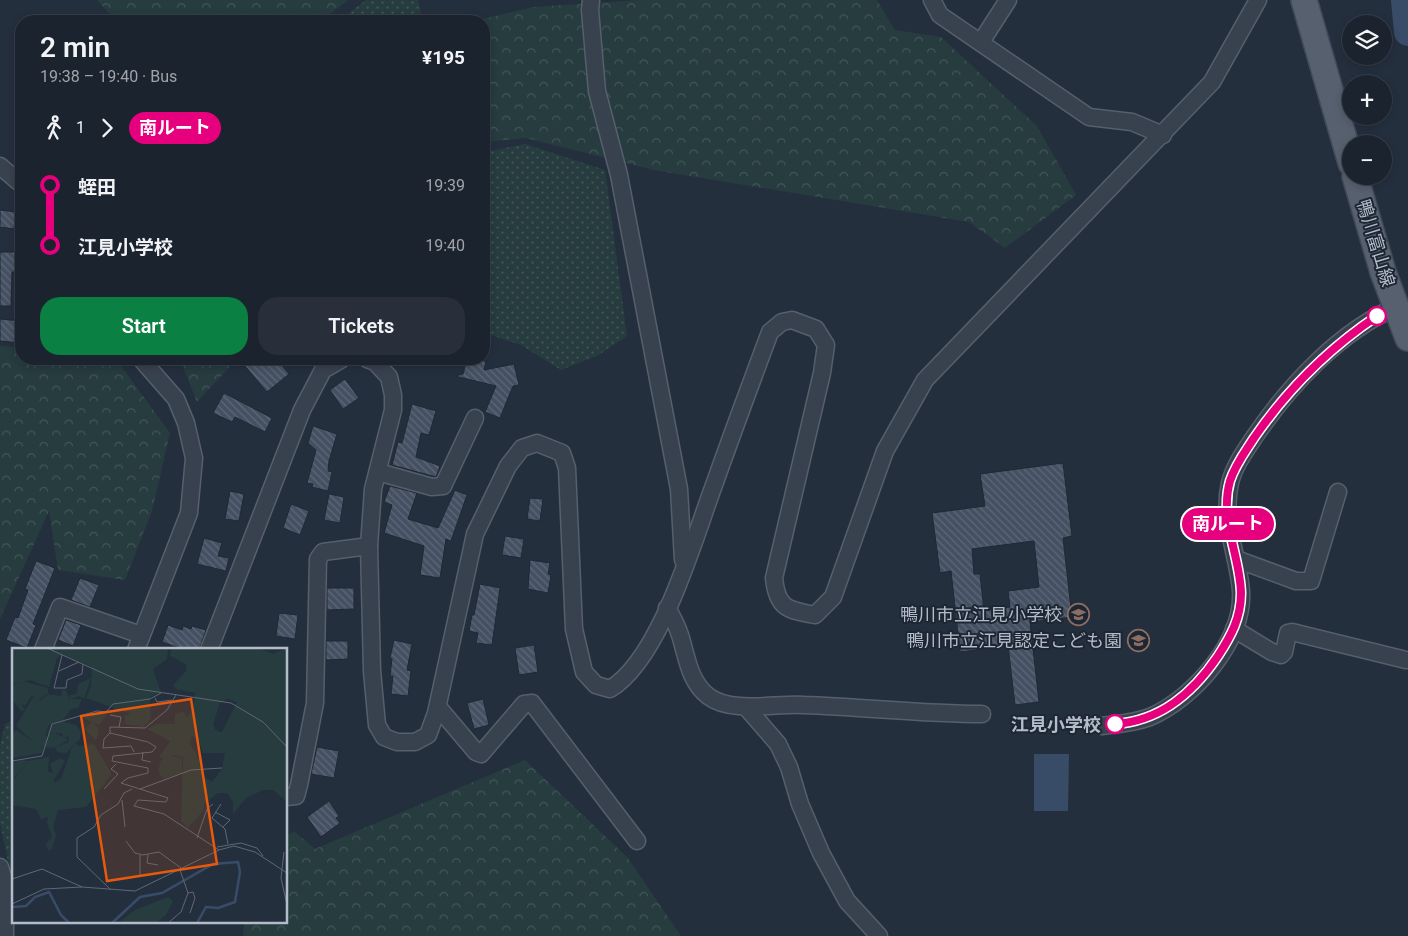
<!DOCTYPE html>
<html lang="en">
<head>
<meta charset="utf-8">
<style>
	:root { --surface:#1b232e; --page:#282f3a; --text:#f1f3f6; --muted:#a0a4aa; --line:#39404a; --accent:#0b8043 }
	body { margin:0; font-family:Roboto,"Noto Sans JP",sans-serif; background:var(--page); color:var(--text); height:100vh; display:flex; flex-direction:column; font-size:19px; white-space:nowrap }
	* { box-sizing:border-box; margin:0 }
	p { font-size:16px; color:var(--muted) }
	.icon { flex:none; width:28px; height:28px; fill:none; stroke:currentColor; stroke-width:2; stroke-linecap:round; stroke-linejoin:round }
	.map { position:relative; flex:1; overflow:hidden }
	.panel { position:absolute; left:15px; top:15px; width:475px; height:350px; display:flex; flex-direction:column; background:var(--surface); border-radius:20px; box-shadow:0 2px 8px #0003,0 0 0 1px var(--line) }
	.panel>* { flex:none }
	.badge { padding:0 10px; border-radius:16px; font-size:18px; line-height:32px }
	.fabs { position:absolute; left:1342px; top:15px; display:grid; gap:10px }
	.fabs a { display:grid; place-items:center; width:50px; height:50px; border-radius:50%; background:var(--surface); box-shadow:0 2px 8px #0003,0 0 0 1px var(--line); font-size:25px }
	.map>.badge { position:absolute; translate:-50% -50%; box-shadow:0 0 0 2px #fff }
	.legs { display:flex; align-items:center; gap:8px; height:55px; padding:0 25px; font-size:16px }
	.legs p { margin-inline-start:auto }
	.headline { display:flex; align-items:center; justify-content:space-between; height:85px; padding:0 25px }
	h1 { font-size:28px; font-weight:600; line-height:38px }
	.cta { display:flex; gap:10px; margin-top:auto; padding:10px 25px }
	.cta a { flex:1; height:58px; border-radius:20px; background:var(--accent); color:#fff; font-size:20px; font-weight:600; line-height:58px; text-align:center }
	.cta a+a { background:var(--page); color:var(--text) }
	ul { padding:0 25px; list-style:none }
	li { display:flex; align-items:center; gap:18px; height:60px; font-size:19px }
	li i { display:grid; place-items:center; width:8px; height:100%; margin:0 6px; background:currentColor }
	li i::after { content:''; width:12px; height:12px; margin:-6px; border:4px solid; border-radius:50%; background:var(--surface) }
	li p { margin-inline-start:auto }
	li:first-child i { background:linear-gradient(#0000 50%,currentColor 0) }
	li:last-child i { background:linear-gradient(currentColor 50%,#0000 0) }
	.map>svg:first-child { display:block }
	.grass { fill:url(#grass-dots) }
	.forest { fill:url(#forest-crowns) }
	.water { fill:#394c67 }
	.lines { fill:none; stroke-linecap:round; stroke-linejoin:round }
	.river { stroke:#394c67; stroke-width:28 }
	.building { fill:url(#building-back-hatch); stroke:#1f2835; fill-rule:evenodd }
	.street-casing { stroke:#565f6c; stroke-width:19 }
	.primary-casing { stroke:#414a57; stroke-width:28 }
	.street { stroke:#38414e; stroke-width:16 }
	.primary { stroke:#56606e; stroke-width:25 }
	.line-1-casing { stroke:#fff; stroke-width:11 }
	.line-1 { stroke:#e6007e; stroke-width:8 }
	.stop-1-dot { fill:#fff; stroke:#e6007e; stroke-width:2.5 }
	.labels { text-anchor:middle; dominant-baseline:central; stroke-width:4; stroke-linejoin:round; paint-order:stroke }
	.street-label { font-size:18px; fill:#b4bcc9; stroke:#1d2633 }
	.poi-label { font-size:18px; fill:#b4bcc9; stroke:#1d2633; text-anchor:end }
	.stop-label { font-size:18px; font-weight:bold; fill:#b4bcc9; stroke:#1d2633; text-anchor:end }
	.inset-river { fill:none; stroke:#394c67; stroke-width:2.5 }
	.inset-road { fill:none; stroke:#5e6776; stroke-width:1 }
	.view { fill:#e8590c; fill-opacity:0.15; stroke:#e8590c; stroke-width:2.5 }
	.inset-edge { fill:none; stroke:#b4bcc9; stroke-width:2.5 }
</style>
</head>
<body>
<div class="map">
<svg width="1408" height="936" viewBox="0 0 1408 936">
	<defs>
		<pattern id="grass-dots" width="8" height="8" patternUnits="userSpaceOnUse" patternTransform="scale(1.25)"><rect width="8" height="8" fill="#263c3f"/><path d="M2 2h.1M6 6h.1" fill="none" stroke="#435659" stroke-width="1.8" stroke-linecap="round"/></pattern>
		<pattern id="forest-crowns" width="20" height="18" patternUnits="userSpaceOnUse" patternTransform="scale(1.25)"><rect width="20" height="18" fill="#263c3f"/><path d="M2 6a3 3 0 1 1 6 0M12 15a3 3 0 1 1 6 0" fill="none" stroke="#435659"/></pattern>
		<pattern id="building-back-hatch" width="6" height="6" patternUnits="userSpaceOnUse" patternTransform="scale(1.25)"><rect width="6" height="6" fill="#455162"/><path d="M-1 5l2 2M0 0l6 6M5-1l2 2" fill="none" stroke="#5d6877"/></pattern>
	</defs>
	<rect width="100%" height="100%" fill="#242f3e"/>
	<g class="grass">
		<path d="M366 0H418L423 21H339Z"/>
		<path d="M525 144 605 170 627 336 599 355 561 370 521 345 484 333V156L486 152Z"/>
		<path d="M14 721V890L0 823V745L5 724Z"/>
	</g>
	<g class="forest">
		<path d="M97 0H348L321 21H116Z"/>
		<path d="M640 0H877L895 30 941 37 1037 126 1076 195 1005 248 969 222 654 170 526 138 484 142V21H475L533 7Z"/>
		<path d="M0 346 21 348V359H116L170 433 152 511 125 580 58 570 49 511 0 619Z"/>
		<path d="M180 359H237L197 402Z"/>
		<path d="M525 760 628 858 681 936H243L244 922H286V836L294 831 315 849Z"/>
	</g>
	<path class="water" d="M1034 754H1069L1068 811H1034Z"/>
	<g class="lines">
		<path class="river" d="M1405 0 1408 32"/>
	</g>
	<g class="building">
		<path d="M0 210 16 212 14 229 0 227Z"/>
		<path d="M0 252H17V272H12L11 306H0Z"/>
		<path d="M0 319 21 321V343L0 341Z"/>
		<path d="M251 359H277L289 374 267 392 244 365Z"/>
		<path d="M467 359 486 361 484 370 514 364 519 385 513 386 500 418 485 412 496 386 455 376 463 374Z"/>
		<path d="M345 379 359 398 343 409 330 390Z"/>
		<path d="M224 393 272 418 265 432 235 417 232 422 213 413Z"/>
		<path d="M412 404 436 411 429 435 421 433 416 457 440 466 436 477 392 465 398 442 402 443Z"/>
		<path d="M313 426 337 434 329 461 328 471 332 472 328 491 312 487 313 484 307 483 316 450 308 443Z"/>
		<path d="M1063 463 1072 536 1063 538 1072 617 1030 622 1039 702 1015 705 1008 646 960 652 951 571 940 573 932 513 985 506 980 474ZM1034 541 1039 587 1008 591 1010 607 984 611 980 574H974L972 549Z"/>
		<path d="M390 486 417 493 408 519 438 528 455 490 467 495 451 541 446 539 440 578 420 575 424 546 384 533 392 505 384 502Z"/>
		<path d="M230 491 244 494 239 521 225 519Z"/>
		<path d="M329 494 344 497 340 523 324 520Z"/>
		<path d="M530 498 543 499 540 521 527 519Z"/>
		<path d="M291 504 309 511 300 535 283 528Z"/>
		<path d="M505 536 524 539 521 558 502 555Z"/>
		<path d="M204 538 222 543 218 556 229 558 226 571 197 564Z"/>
		<path d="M530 560 550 563 548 574 551 575 548 593 528 589Z"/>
		<path d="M36 561 55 568 33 624 36 625 27 648 6 640 15 617 18 618 28 590 25 589Z"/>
		<path d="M80 578 99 585 90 607 71 600Z"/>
		<path d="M480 584 500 588 492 645 476 643 478 633 469 631 472 615H474Z"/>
		<path d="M327 588H354V609L327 610Z"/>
		<path d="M279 613 298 615 295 639 276 636Z"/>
		<path d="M66 620 81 625 73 646 58 640Z"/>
		<path d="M168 625 182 630 183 626 191 629 192 626 206 630 199 650H185L162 642Z"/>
		<path d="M394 640 412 644 407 670 411 671 408 696 391 694 393 676H390L392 659 390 658Z"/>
		<path d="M326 641H348V659L326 660Z"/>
		<path d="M534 645 538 672 519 675 515 648Z"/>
		<path d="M483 699 489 725 474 729 467 703Z"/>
		<path d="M317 747 339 751 334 778 311 774Z"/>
		<path d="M329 801 339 816 336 818 340 823 321 837 307 817Z"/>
	</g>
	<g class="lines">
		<defs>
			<g id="street">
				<path d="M591 0 590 10 597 91 619 175 679 489 683 560"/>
				<path d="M932 0 940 15 1089 117 1132 122 1163 135"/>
				<path d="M981 42 1008 0"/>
				<path d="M0 166 21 184"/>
				<path d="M367 359 375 362 389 377 393 395V410L373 489 369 546 372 671 377 725 384 737 397 742H415L428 735 436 713 475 534 508 466 522 448 537 443 562 453 567 468 574 629 584 672 596 685 610 689C661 658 693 541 714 485 732 434 751 383 770 332L782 322 792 320 816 329 826 345 822 373 774 578C777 608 787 610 815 615L833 597 885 451 925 380 1212 82 1258 0"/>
				<path d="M378 472 432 487 443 486 475 418"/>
				<path d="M1236 559 1296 581H1311L1338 492"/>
				<path d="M667 608C672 616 677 626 680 635 687 657 689 681 708 696 731 714 777 703 804 705 864 707 922 714 982 714"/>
				<path d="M1234 629 1272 652 1281 655 1284 652 1288 633 1292 632 1406 660"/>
				<path d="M43 650 60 607 141 635"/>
				<path d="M136 650 189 513 194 458 186 423 176 399 141 359"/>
				<path d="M209 650 302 410 323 370 342 359"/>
				<path d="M438 707 476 752 481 754 524 704 532 703 637 841"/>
				<path d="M746 707 778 744 789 767 800 804 821 853 847 901 879 936"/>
				<path d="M1102 726C1118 724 1134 723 1150 717 1194 698 1244 641 1241 591 1238 554 1221 521 1230 483 1234 466 1245 451 1255 436 1290 385 1339 332 1396 307"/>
				<path d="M286 797 296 796 299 785 315 703 318 559 323 552 369 546"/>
				<path d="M0 867 5 884V936"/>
			</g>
			<g id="primary">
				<path d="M1304 0 1351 163"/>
				<path d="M1355 176 1383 272 1408 338"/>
			</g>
		</defs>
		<use href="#street" class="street-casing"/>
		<use href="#primary" class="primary-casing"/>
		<use href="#street" class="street"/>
		<use href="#primary" class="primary"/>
	</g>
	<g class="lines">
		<defs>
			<path id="line-1" d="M1115 724C1161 721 1193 693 1218 656 1231 636 1241 618 1241 593 1240 555 1219 520 1230 481 1235 465 1245 452 1254 438 1287 390 1328 349 1377 316"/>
		</defs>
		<use href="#line-1" class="line-1-casing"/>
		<use href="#line-1" class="line-1"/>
	</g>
	<defs>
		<symbol id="school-ring" viewBox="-11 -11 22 22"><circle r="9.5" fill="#1d2633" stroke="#8d6e63" stroke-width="1.5"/><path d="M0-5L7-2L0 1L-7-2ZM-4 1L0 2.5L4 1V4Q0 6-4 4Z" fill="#8d6e63"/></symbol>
	</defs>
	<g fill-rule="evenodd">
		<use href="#school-ring" x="1066" y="602" width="25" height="25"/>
		<use href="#school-ring" x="1126" y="628" width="25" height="25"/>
	</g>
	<g class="stop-1-dot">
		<circle cx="1377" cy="316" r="9"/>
		<circle cx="1115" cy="724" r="9"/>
	</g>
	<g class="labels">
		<g class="street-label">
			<text transform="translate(1376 243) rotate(73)">鴨川富山線</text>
		</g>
		<g class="poi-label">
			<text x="1062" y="614">鴨川市立江見小学校</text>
			<text x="1122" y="640">鴨川市立江見認定こども園</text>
		</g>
		<g class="stop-label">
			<text x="1101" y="724">江見小学校</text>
		</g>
	</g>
	<g transform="translate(12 648)">
		<rect width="275" height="275" fill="#242f3e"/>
		<path d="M79 30 72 51 67 48 59 51 56 48 65 45 66 36ZM11 33 36 40V45L27 52 20 47 13 58 9 55 13 62 9 63 0 51V37ZM86 64 95 67 87 77 70 70ZM49 73 64 77 69 84 68 91 54 105 45 104 43 99 57 94V88L51 90 50 85H37L39 78ZM80 73 87 82 84 93 73 81ZM4 82 31 100 30 105 0 110V86ZM162 108 170 111V125L151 131 146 123 149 112ZM48 110 53 113 43 131 38 116ZM8 112 17 113 0 132V115Z" fill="#263c3f"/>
		<path d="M0 0H156L155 11 141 21 149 44 138 49 139 71 131 79 113 76V68L119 66 74 50 79 38 80 19 50 6 45 10 37 39 18 32 0 36ZM159 0H247L261 6 275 0V154L261 142H251L234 150 221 166V154L215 145H206L192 156V162L176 180 169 173 171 110 162 107 154 112 147 109 158 93 135 81 145 76H163V66L171 63 175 69 181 62 183 45 164 41 161 37 174 23V16L158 8ZM215 51 225 54 210 84 203 82 201 76 208 55ZM180 87 187 94 191 105H213L210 121 200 134 191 128 184 104 178 97ZM50 42H54L57 51H70L66 60 59 61 52 71 36 78 34 87 35 91 37 86 43 85 57 92 41 100 26 98 4 78 22 48 28 53 36 46 49 48ZM65 95 66 98 82 96 100 126 74 159 46 162 41 179 44 187 40 201 36 203 34 196 40 189 35 175 36 169 29 171 24 161 0 157V133L17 113 37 109 36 123 42 126V135L49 131 60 99ZM156 249 161 253 154 267 144 275H106L123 262Z" fill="#263c3f" fill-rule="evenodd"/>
		<path class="inset-river" d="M0 259 14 258 23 249 37 244 49 267 57 275M100 275 128 249 150 245 201 216 226 214 228 224 223 254 206 260 194 259 185 275"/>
		<path class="inset-road" d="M35 0 126 41 219 55 251 74 275 99M50 7 42 40H54L55 32 70 26 71 16M47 23 67 14M164 47 155 62 133 80 98 79V85L136 94 144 99 140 104 101 108 100 113 136 120V125L116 130 109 135 156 150 154 154 126 152 122 158 152 166 207 202M143 50 145 54 160 52M98 67 109 69 107 79M98 85 92 91 91 100 119 98 122 104M131 104 130 112 139 114M0 113 30 108 40 76 85 63 94 64 101 56 138 51 149 45M92 141 106 126 99 121 104 116M128 141 179 122 210 120M110 152 113 179M209 156 200 170 213 181 216 196M203 164 218 172 211 179M185 190 195 161 201 156M114 193 123 205 131 207 147 204 169 220M205 199 229 195 245 200 251 208M272 204 269 230 275 257M136 207 135 215 146 217M128 228V207M0 231 30 221 70 239 123 243 207 202 222 198 243 204 275 225M99 242 65 209V190L82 179 89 167 106 156 112 145 120 141M176 245 181 244 183 250 178 265M0 256 32 241 70 239M156 275 169 264 176 245 168 222"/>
		<path class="view" d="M179 51 205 216 95 233 69 68Z"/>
		<rect width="275" height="275" class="inset-edge"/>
	</g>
</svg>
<div class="fabs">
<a><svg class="icon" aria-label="layers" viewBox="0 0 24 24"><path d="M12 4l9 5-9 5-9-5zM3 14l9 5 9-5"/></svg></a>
<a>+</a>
<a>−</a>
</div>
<b class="badge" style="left:1228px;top:524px;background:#e6007e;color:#fff">南ルート</b>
<section class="panel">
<div class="headline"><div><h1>2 min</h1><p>19:38 – 19:40 · Bus</p></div><b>¥195</b></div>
<div class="legs"><svg class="icon" aria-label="walk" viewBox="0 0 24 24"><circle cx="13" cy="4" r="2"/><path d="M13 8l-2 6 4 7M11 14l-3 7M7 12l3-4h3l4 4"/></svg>1<svg class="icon" aria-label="forward" viewBox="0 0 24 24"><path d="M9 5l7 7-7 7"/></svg><b class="badge" style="background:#e6007e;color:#fff">南ルート</b></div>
<ul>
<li><i style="color:#e6007e"></i><b>蛭田</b><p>19:39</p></li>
<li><i style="color:#e6007e"></i><b>江見小学校</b><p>19:40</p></li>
</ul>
<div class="cta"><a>Start</a><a>Tickets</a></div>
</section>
</div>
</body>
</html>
